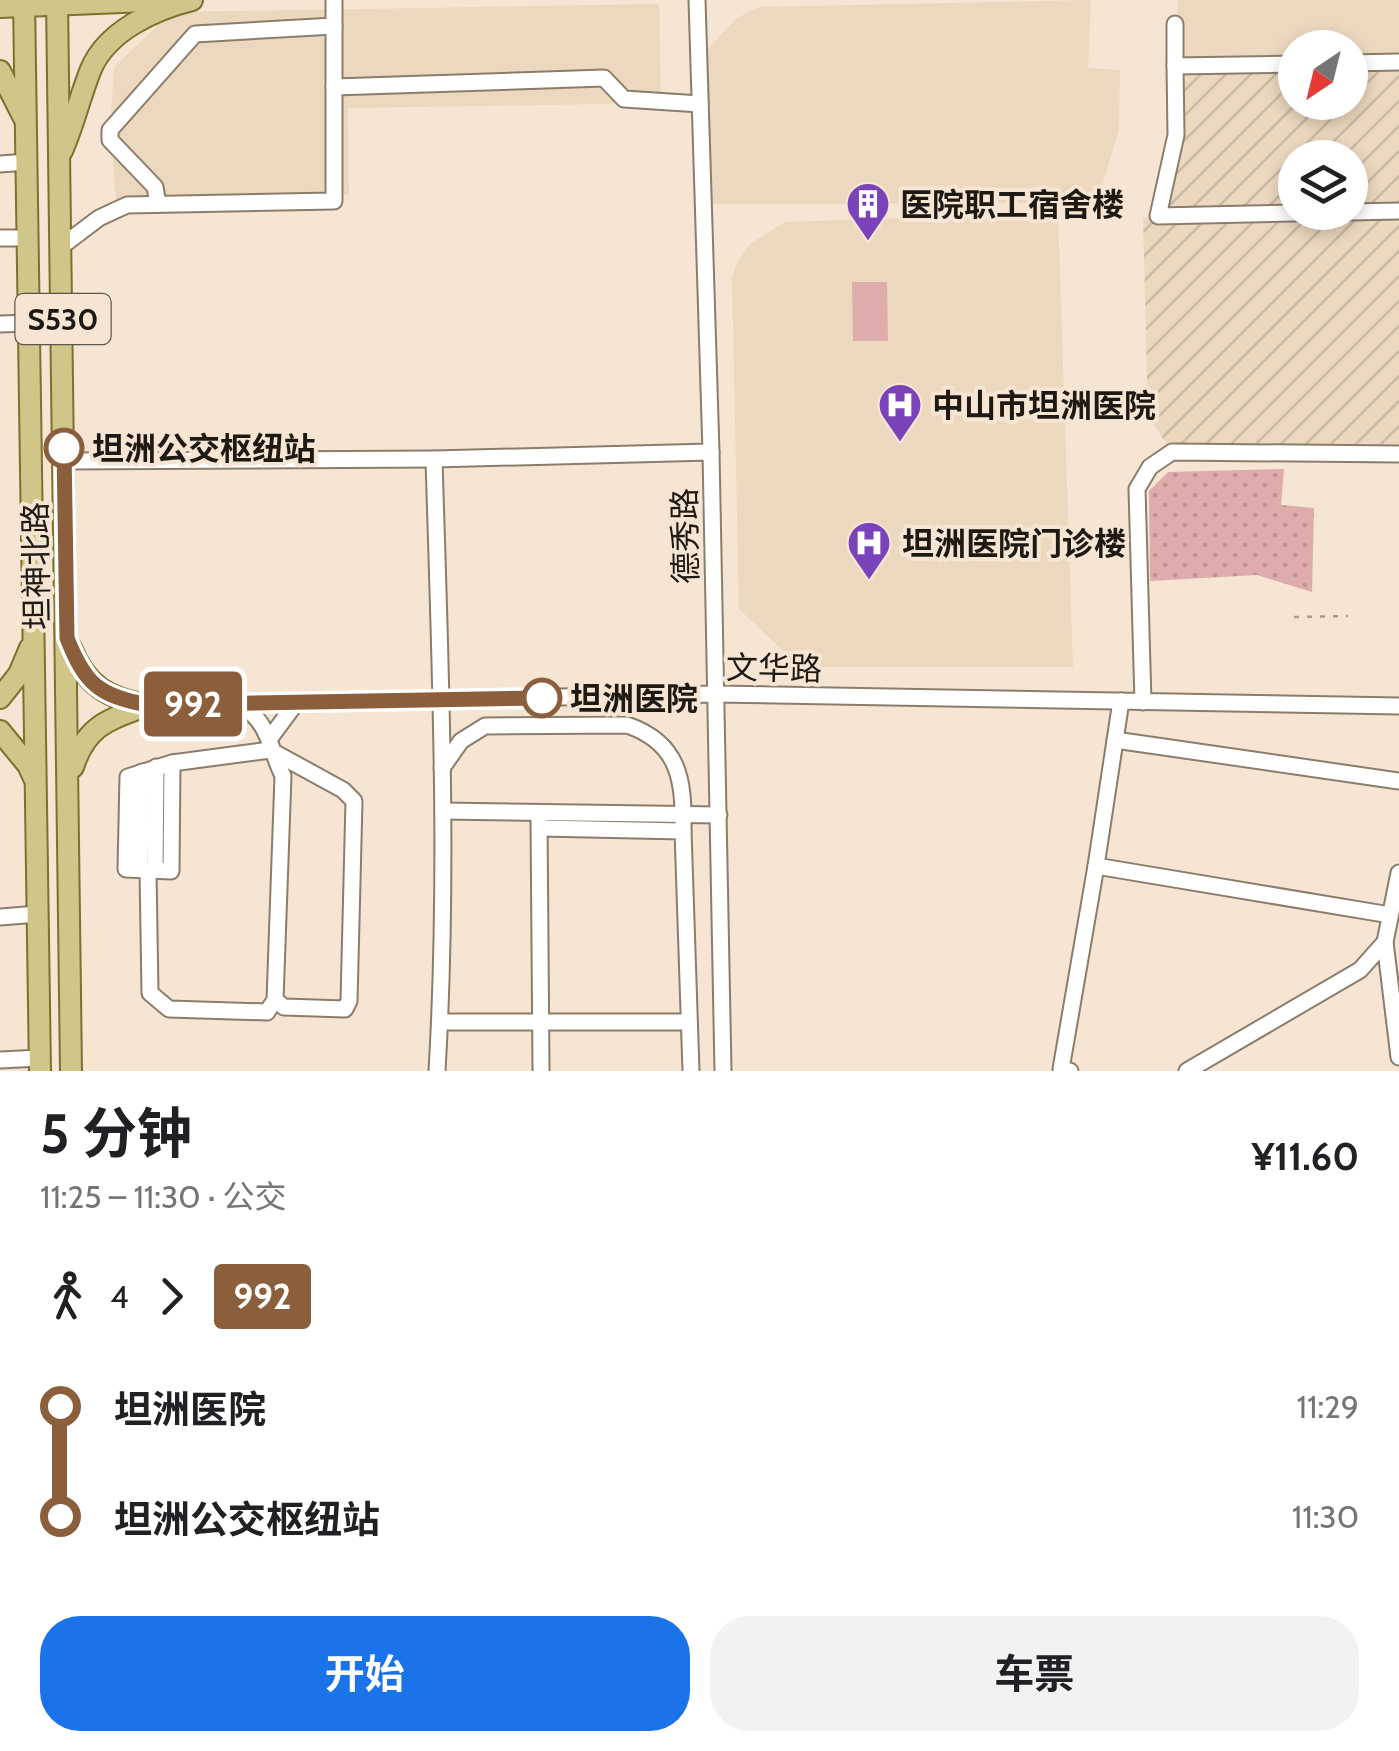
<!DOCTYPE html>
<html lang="zh">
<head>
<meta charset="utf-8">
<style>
	:root { --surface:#fff; --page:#f2f2f2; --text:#202124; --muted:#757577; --accent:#1a73e8 }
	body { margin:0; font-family:Cabin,"Noto Sans SC",sans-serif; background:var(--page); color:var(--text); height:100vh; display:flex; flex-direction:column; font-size:38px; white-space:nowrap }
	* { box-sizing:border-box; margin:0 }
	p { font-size:32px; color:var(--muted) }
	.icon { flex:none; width:55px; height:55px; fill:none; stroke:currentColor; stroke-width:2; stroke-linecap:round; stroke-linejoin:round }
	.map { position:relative; height:1071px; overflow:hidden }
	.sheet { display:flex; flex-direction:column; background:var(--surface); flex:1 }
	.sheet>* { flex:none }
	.badge { padding:0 20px; border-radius:8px; font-size:35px; line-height:65px }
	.needle { width:65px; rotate:215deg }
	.tools { position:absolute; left:1278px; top:30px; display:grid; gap:20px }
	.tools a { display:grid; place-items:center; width:90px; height:90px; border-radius:50%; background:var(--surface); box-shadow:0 5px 15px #0003; font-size:50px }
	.map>.badge { position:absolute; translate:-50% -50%; box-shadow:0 0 0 5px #fff }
	.legs { display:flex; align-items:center; gap:15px; height:110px; padding:0 40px; font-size:32px }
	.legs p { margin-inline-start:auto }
	.head { display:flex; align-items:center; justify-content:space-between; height:170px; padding:0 40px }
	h1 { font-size:55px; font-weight:700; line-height:75px }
	.action { display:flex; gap:20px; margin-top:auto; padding:20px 40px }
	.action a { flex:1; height:115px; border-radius:40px; background:var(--accent); color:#fff; font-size:40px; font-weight:700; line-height:115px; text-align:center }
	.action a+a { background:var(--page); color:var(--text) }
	ul { padding:0 40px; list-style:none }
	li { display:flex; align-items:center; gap:35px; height:110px; font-size:38px }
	li i { display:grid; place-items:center; width:15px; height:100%; margin:0 12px; background:currentColor }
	li i::after { content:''; width:25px; height:25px; margin:-12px; border:8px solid; border-radius:50%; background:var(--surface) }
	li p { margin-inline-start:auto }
	li:first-child i { background:linear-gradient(#0000 50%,currentColor 0) }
	li:last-child i { background:linear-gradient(currentColor 50%,#0000 0) }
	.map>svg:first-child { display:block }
	.built { fill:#ecd8bf }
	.industrial { fill:url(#industrial-furrows); fill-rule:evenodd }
	.garden { fill:url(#garden-dots) }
	.pitch { fill:#deacaa }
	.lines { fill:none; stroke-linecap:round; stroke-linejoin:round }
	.minor-casing { stroke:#8b7d6b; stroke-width:19 }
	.major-casing { stroke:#7d712d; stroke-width:24 }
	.path { stroke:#a99d8e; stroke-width:2.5; stroke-dasharray:5 8; stroke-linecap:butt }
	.minor { stroke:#fff; stroke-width:15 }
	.major { stroke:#d0c68a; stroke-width:20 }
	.line-1-casing { stroke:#fff; stroke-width:22 }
	.line-1 { stroke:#8b5e3c; stroke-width:15 }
	.stop-1-dot { fill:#fff; stroke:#8b5e3c; stroke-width:5 }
	.labels { text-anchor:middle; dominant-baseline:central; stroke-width:8; stroke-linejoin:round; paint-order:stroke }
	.shield { fill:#f5e5d2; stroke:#5e564c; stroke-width:2.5 }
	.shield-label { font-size:30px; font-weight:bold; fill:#1e1912 }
	.poi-label { font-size:32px; font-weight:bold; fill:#1e1912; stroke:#f5e5d2; text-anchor:start }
	.stop-label { font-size:32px; font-weight:bold; fill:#1e1912; stroke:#f5e5d2; text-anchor:start }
	.street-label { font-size:32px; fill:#1e1912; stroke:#f5e5d2 }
</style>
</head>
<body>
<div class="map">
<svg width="1399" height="1071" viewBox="0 0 1399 1071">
	<defs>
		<pattern id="industrial-furrows" width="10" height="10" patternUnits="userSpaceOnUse" patternTransform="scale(2.5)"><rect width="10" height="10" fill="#ecd8bf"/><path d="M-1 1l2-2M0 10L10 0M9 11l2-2" fill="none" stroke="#cab9a3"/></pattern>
		<pattern id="garden-dots" width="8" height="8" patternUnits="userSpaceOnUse" patternTransform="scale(2.5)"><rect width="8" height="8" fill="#deacaa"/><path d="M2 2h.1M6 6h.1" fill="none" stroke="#be9391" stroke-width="1.8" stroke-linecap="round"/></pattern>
	</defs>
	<rect width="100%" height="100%" fill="#f5e5d2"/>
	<g class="built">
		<path d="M1091 0 1088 68 1120 70 1119 129 1097 203 703 204 698 59 737 18 759 7Z"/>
		<path d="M1178 0H1399V62L1350 63V48H1295V64L1175 66Z"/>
		<path d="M659 4 661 103 348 108 349 195 116 199 110 130 114 67 172 12Z"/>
		<path d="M1058 213 1073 667H800L739 609 732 278 737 263 750 244 785 222Z"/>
	</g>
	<path class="industrial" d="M1399 62V454L1172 452 1148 416 1143 218 1158 216 1163 203 1175 66 1295 64V102H1350V63ZM1295 158H1350V212H1295Z"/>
	<path class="garden" d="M1284 469 1281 505 1314 508 1312 592 1257 575 1150 581 1149 491 1168 472Z"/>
	<path class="pitch" d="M852 282H887L888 341H853Z"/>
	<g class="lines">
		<defs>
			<g id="minor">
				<path d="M697 0 711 452 723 1071"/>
				<path d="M1175 24V66L1295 64"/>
				<path d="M1350 63 1399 62"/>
				<path d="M1175 66 1176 135 1158 216 1339 212"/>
				<path d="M334 87 604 78 624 99 700 104"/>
				<path d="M0 164 27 162"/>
				<path d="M158 204 155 187 110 140V130L195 34 334 26"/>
				<path d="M1350 212 1399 211"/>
				<path d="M0 238H28"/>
				<path d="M62 246 99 218 127 205 334 201V0"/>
				<path d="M0 324 29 323"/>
				<path d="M434 459C440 663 449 867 437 1071"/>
				<path d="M65 461 434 459 711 452"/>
				<path d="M1121 701 1096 866 1390 915"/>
				<path d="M1143 702 1137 489 1150 467 1172 452 1399 454"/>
				<path d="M240 703C271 726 268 745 283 776L275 1000 284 1007 345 1009 349 1001 354 801 343 790 270 750 172 763 128 777 126 869 148 870 150 993 169 1009 267 1012 275 1000"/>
				<path d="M148 705 716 694 1399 706"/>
				<path d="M270 738 296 703"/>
				<path d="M1115 740 1399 781"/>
				<path d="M442 768 461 741 485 726 627 725C680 743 684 781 683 831"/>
				<path d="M443 811 719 815"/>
				<path d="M539 818 541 1069"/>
				<path d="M540 828 683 831 691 1071"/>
				<path d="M140 869 142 772"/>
				<path d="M148 870 171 871 172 763"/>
				<path d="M155 870 156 767"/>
				<path d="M1399 873 1385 942 1399 1057"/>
				<path d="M0 917 38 914"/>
				<path d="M440 1022H689"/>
				<path d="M0 1060 40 1058"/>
				<path d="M1070 1071 1061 1069 1096 866"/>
				<path d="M1187 1071 1360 970 1385 942"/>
			</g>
			<g id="major">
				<path d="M24 0 40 1071"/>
				<path d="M57 0 71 1071"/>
				<path d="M0 7 171 0"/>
				<path d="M0 71 24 118"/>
				<path d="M62 151C74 124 80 96 91 69 107 31 155 9 192 0"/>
				<path d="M71 648C86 685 107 698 146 705"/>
				<path d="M0 698 19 674 30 648"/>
				<path d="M0 731 28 765 34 778"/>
				<path d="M73 767C87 724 109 720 148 705"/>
			</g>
		</defs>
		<use href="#minor" class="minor-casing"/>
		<use href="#major" class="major-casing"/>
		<path class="path" d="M1294 617 1348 616"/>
		<use href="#minor" class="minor"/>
		<use href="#major" class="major"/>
	</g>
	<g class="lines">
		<defs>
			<path id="line-1" d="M64 448 67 638C85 684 99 696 148 705L542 698"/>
		</defs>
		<use href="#line-1" class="line-1-casing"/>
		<use href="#line-1" class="line-1"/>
	</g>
	<defs>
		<symbol id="building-pin" viewBox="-11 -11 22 30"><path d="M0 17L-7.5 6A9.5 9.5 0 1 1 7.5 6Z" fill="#7b43ba" stroke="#f5e5d2"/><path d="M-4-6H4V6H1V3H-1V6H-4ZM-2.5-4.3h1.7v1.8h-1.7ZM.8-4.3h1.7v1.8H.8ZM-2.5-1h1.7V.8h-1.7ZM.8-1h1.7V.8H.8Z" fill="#fff"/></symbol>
		<symbol id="hospital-pin" viewBox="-11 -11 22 30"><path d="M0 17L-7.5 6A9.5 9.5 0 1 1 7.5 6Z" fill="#7b43ba" stroke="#f5e5d2"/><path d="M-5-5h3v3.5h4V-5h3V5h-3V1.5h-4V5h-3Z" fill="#fff"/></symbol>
	</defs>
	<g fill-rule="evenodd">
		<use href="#building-pin" x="843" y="179" width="50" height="68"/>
		<use href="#hospital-pin" x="875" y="380" width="50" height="68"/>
		<use href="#hospital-pin" x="844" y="518" width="50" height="68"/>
	</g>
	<g class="stop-1-dot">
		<circle cx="64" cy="448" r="18"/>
		<circle cx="542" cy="698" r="18"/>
	</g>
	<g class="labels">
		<rect class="shield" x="15.5" y="294" width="95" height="50" rx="8"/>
		<g class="shield-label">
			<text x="63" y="319">S530</text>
		</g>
		<g class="poi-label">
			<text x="900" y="204">医院职工宿舍楼</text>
			<text x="932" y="405">中山市坦洲医院</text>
			<text x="902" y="543">坦洲医院门诊楼</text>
		</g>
		<g class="stop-label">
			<text x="92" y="448">坦洲公交枢纽站</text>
			<text x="570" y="698">坦洲医院</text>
		</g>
		<g class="street-label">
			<text transform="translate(685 536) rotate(-91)">德秀路</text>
			<text transform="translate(36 566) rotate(-91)">坦神北路</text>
			<text transform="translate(774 668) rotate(1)">文华路</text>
		</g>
	</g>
</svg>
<div class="tools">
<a><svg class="needle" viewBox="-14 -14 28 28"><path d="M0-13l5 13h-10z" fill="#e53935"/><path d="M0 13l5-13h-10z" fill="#757577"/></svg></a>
<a><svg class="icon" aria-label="layers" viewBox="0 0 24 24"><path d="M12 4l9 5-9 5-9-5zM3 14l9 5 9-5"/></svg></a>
</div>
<b class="badge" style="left:193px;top:704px;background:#8b5e3c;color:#fff">992</b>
</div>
<section class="sheet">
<div class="head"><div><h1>5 分钟</h1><p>11:25 – 11:30 · 公交</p></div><b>¥11.60</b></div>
<div class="legs"><svg class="icon" aria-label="walk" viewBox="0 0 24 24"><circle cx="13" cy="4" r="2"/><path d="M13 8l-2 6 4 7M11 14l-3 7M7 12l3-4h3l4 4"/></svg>4<svg class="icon" aria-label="forward" viewBox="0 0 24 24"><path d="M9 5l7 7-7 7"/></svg><b class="badge" style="background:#8b5e3c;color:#fff">992</b></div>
<ul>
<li><i style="color:#8b5e3c"></i><b>坦洲医院</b><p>11:29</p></li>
<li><i style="color:#8b5e3c"></i><b>坦洲公交枢纽站</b><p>11:30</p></li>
</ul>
<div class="action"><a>开始</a><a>车票</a></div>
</section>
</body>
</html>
